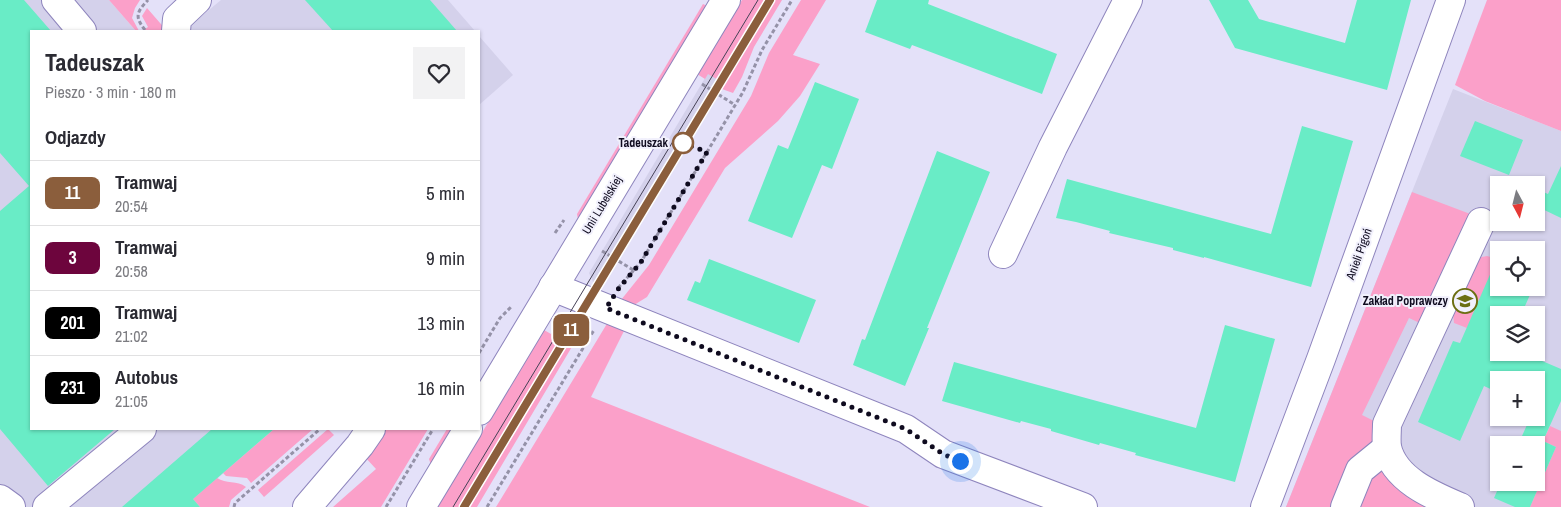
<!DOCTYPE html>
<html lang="pl">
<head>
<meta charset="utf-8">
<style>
	:root { --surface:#fff; --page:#f2f2f3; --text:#2b2b33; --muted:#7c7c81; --line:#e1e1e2 }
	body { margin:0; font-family:"Archivo Narrow",sans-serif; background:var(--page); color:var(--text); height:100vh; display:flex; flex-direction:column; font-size:19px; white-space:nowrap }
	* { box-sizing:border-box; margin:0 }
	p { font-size:16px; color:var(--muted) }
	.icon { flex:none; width:28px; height:28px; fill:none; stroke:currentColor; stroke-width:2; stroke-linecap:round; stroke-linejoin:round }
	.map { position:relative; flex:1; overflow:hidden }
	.panel { position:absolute; left:30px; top:30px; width:450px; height:400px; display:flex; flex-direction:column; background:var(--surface); border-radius:0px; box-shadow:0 1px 4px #0004 }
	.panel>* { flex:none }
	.badge { padding:0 10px; border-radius:8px; font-size:18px; line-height:32px }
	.needle { width:32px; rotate:173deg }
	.tools { position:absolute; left:1490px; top:176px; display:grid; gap:10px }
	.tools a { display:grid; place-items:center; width:55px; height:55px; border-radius:0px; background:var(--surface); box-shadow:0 1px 4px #0004; font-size:25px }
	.you { position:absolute; width:25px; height:25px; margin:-12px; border:4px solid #fff; border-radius:50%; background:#1a73e8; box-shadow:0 0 0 8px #1a73e833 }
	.map>.badge { position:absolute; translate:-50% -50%; box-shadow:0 0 0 2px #fff }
	h2 { padding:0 15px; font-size:19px; line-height:45px }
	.round { display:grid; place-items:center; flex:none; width:52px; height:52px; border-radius:0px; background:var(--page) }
	.overview { display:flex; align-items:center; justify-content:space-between; height:85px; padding:0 15px }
	h1 { font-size:24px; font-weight:700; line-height:38px }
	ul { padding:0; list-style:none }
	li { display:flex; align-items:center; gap:15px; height:65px; padding:0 15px; border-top:1px solid var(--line) }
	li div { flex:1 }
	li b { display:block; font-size:19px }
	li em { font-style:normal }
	li .badge { min-width:55px; font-weight:700; text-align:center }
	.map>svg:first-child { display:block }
	.built { fill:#d4d1eb; fill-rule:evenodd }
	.green { fill:#fba0c9 }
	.building { fill:#69ecc6 }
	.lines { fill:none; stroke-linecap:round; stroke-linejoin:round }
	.minor-casing { stroke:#8e85bd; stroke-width:30 }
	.path { stroke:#9592a8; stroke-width:3; stroke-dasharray:4 2.5; stroke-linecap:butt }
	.minor { stroke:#fff; stroke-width:28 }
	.tram { stroke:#464257; stroke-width:1 }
	.line-casing { stroke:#fff; stroke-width:11 }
	.line { stroke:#8b5e3c; stroke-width:8 }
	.walk { stroke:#0f0b1f; stroke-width:5; stroke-dasharray:0 9 }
	.stop-dot { fill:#fff; stroke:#8b5e3c; stroke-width:2.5 }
	.labels { text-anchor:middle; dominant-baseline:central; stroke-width:4; stroke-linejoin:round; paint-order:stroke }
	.stop-label { font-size:12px; font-weight:bold; fill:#0f0b1f; stroke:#f1f0fc; text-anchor:end }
	.street-label { font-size:12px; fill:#0f0b1f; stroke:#f1f0fc }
	.poi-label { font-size:12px; font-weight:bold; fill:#0f0b1f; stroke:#f1f0fc; text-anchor:end }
</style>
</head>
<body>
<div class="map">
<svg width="1561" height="507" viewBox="0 0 1561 507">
	<rect width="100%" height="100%" fill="#e4e1f9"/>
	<g class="built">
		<path d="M0 0H109L136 31H31V429H274L194 499 200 507H0Z"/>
		<path d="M221 0H448L475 31H188L186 29Z"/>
		<path d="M479 36 513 75 479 105Z"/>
		<path d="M708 73 725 85 599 290 594 284 589 273Z"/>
		<path d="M1453 89 1561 131V507H1286ZM1499 185H1536V222H1499ZM1499 250H1536V288H1499ZM1499 315H1536V352H1499ZM1499 380H1536V418H1499ZM1499 445H1536V482H1499Z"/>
	</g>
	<g class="green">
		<path d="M109 0H140L135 8 132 18 139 31H136Z"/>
		<path d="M742 0H782L754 47 742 77 733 93 722 89 725 84 708 74 705 79 697 74Z"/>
		<path d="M801 0H826L793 55 820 64 800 96 778 121 725 168 647 297 634 305 621 300 649 265 751 96 769 53Z"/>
		<path d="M1487 0H1561V131L1485 101 1455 85Z"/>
		<path d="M703 4 707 6 578 220 577 214Z"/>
		<path d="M147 8 167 31H142L148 27 142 16Z"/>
		<path d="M1412 192 1473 215 1424 325 1409 318 1362 415 1378 423 1441 507H1286Z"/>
		<path d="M1487 256 1498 259 1467 328 1454 323 1452 304 1477 258Z"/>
		<path d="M562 315 572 321 575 316 586 323 477 507H437L544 330 551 334Z"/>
		<path d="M608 322 625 329 591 397 870 507H496Z"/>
		<path d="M1550 426 1561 431V507H1530L1556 447 1543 441Z"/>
		<path d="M274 429H313L251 483 247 478 226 476 223 473Z"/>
		<path d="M328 429 334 435 264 497 258 490Z"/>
		<path d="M384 429H428L381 507H333L376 469 365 457Z"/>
		<path d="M447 429H453L431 465 429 459Z"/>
		<path d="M217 478C226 484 237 480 246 487L231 500 229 507H200L193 499Z"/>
	</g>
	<g class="building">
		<path d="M0 0H24L51 31H31V429H115L48 486 0 429V211L29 186 0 153Z"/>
		<path d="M305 0H430L457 31H333Z"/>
		<path d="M877 0H929L928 4 1057 54 1042 94 912 45 910 49 865 32Z"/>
		<path d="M1209 0H1248L1259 19 1345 43 1357 0H1411L1387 90 1235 48Z"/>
		<path d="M815 82 859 99 832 169 822 165 792 238 748 221 778 145 788 149Z"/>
		<path d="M1475 121 1523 140 1509 175 1460 156Z"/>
		<path d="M1302 126 1353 141 1311 287 1204 257V258L1173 250V248L1109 233 1110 231 1076 222 1056 218 1067 179 1271 234Z"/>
		<path d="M937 151 990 172 927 328H929L905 386 853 365 862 339 865 340Z"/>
		<path d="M1561 166V218L1536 206V189L1548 194Z"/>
		<path d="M1499 254V288H1533L1521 315H1499V352H1521L1561 369V401L1543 441 1556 447 1530 507H1515L1494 498 1501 482H1536V445H1518L1530 418H1536V380H1499V393L1484 386 1460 441 1418 422 1453 341 1460 343Z"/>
		<path d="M709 259 816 300 799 343 687 300 695 281 700 283Z"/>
		<path d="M1225 325 1275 339 1235 482 1135 455 1136 453 1100 443 1099 445 1051 431V429L1021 421 1020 423 942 401 954 362 1196 428Z"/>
		<path d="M212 429H274L193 499 200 507H122Z"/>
	</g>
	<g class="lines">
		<defs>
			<g id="minor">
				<path d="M56 0 82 31"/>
				<path d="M176 31 177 19 197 0"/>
				<path d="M1003 254 1053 147 1128 0"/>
				<path d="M553 287 906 429 943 454 1083 507"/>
				<path d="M479 411 726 0"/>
				<path d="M0 499 11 507"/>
				<path d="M47 507 142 429"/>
				<path d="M307 507 360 445 371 429"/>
				<path d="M421 507 468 429"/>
				<path d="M1265 507 1321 359 1451 0"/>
				<path d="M1345 507 1360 470 1387 448"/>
				<path d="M1460 507C1434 496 1394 480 1387 447 1386 440 1387 431 1387 424L1481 222"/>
			</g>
		</defs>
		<use href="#minor" class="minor-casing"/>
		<g class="path">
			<path d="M145 30C134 16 137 12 148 0"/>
			<path d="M702 84 735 105"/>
			<path d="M555 233 564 220"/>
			<path d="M602 251 635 271"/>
			<path d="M618 288 641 262 743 92 762 50 792 0"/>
			<path d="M479 353 500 318 511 307"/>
			<path d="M234 507 235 503 320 429"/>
			<path d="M386 507 433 429"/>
			<path d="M487 507 594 330"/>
		</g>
		<use href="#minor" class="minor"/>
		<g class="tram">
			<path d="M453 507 758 0"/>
			<path d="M464 507 770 0"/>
		</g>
	</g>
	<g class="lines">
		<defs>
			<path id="line" d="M464 507 770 0"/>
		</defs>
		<use href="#line" class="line-casing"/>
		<use href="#line" class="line"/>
		<path class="walk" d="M683 143 707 152 641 262 619 288 606 308 906 429 943 454 960 461"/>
	</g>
	<defs>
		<symbol id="school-ring" viewBox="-11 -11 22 22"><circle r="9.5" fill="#f1f0fc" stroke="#6c6e12" stroke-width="1.5"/><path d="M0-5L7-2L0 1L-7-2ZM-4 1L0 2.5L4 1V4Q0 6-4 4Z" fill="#6c6e12"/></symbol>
	</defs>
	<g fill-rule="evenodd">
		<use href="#school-ring" x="1451" y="287" width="28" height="28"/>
	</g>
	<circle class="stop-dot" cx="683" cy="143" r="10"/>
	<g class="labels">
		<g class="stop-label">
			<text x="668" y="143">Tadeuszak</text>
		</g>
		<g class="street-label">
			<text transform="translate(602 205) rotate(-59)">Unii Lubelskiej</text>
			<text transform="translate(1359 254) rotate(-70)">Anieli Pigoń</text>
		</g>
		<g class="poi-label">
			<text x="1448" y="301">Zakład Poprawczy</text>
		</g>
	</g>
</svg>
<div class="tools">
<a><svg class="needle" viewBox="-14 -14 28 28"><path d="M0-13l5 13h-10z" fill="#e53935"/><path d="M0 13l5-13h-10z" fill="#7c7c81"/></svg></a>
<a><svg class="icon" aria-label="locate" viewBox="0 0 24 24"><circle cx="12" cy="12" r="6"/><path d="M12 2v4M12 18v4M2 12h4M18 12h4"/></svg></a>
<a><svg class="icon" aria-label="layers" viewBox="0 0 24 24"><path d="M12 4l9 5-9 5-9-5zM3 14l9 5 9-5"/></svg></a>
<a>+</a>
<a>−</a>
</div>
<div class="you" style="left:960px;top:461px"></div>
<b class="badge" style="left:571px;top:330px;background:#8b5e3c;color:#fff">11</b>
<section class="panel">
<div class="overview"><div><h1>Tadeuszak</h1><p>Pieszo · 3 min · 180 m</p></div><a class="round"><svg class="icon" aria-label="heart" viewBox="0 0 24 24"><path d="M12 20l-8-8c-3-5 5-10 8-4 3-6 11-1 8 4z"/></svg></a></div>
<h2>Odjazdy</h2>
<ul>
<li><span class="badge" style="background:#8b5e3c;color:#fff">11</span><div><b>Tramwaj</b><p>20:54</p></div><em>5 min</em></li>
<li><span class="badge" style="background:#6d053d;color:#fff">3</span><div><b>Tramwaj</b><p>20:58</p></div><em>9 min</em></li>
<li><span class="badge" style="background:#000;color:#fff">201</span><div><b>Tramwaj</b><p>21:02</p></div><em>13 min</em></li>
<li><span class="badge" style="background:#000;color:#fff">231</span><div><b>Autobus</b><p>21:05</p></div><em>16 min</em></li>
</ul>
</section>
</div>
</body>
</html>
